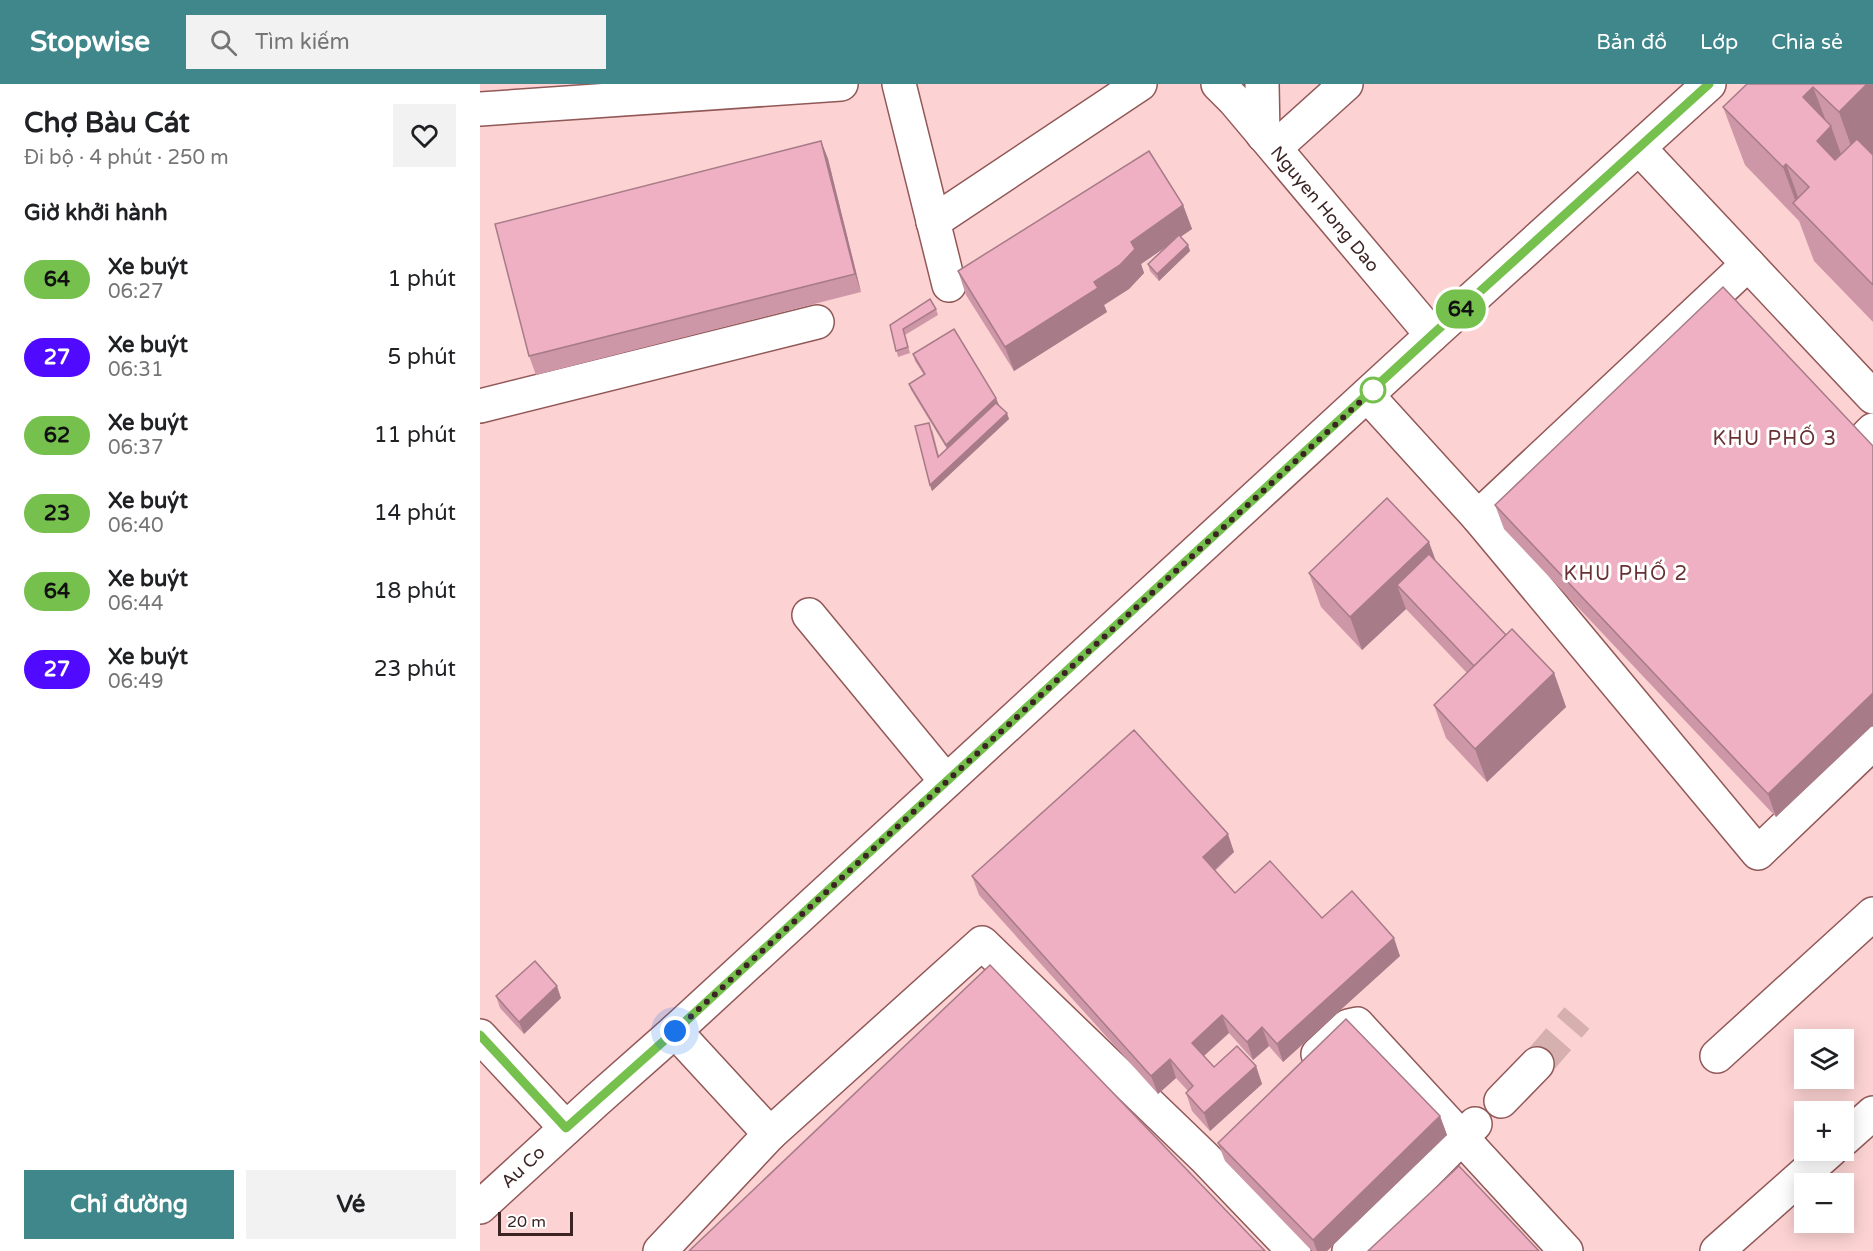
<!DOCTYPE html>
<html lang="vi">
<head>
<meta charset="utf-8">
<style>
	:root { --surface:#fff; --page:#f2f2f2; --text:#202124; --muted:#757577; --accent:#3f878a }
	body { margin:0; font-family:"Varela Round",sans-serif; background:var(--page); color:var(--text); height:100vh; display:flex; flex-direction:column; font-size:22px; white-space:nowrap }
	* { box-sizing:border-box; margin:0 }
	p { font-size:20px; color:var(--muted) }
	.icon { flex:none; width:33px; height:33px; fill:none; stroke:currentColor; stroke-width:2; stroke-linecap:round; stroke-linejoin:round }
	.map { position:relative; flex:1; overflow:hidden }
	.details { display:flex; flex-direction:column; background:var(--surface); width:480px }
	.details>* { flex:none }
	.badge { padding:0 12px; border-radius:20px; font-size:21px; line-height:39px }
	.tools { position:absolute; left:1314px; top:945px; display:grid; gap:12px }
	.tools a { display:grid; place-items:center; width:60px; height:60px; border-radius:0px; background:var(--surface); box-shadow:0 3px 15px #0003; font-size:30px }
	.scale { position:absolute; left:18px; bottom:15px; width:75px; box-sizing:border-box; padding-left:6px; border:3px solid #3d2424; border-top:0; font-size:16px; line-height:21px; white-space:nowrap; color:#3d2424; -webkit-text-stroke:4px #fff; paint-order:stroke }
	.you { position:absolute; width:30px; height:30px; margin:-15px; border:4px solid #fff; border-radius:50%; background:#1a73e8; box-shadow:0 0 0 9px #1a73e833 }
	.map>.badge { position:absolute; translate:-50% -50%; box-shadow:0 0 0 3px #fff }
	h2 { padding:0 24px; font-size:22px; line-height:54px }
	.round { display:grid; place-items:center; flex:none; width:63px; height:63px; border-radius:0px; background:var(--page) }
	.overview { display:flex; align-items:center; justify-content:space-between; height:102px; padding:0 24px }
	h1 { font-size:28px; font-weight:800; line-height:45px }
	.cta { display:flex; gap:12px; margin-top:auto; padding:12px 24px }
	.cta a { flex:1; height:69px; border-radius:0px; background:var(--accent); color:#fff; font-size:24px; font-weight:800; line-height:69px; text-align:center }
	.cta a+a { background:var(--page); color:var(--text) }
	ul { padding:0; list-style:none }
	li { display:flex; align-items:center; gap:18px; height:78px; padding:0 24px }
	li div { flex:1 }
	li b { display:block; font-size:22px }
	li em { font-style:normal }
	li .badge { min-width:66px; font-weight:700; text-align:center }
	header { display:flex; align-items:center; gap:36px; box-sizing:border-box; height:84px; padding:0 30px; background:var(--accent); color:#fff }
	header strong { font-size:28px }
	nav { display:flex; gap:33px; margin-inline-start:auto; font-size:21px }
	.search { width:420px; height:54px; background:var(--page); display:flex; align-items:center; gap:15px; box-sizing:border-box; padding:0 21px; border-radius:0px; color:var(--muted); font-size:22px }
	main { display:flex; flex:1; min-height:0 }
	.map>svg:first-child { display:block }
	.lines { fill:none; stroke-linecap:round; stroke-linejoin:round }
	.minor-tunnel { stroke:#d6b0af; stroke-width:33; stroke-dasharray:33 16; stroke-linecap:butt }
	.minor-casing { stroke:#925858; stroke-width:36 }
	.major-casing { stroke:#925858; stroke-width:36 }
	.minor { stroke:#fff; stroke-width:33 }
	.major { stroke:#fff; stroke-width:33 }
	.wall { fill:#ce97a8 }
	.shaded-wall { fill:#a77b88 }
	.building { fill:#efb0c3; stroke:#a77b88; stroke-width:1.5 }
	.line-casing { stroke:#fff; stroke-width:14 }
	.line { stroke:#76c04d; stroke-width:9 }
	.walk { stroke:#3d2424; stroke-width:6; stroke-dasharray:0 10.8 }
	.stop-dot { fill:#fff; stroke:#76c04d; stroke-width:3 }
	.labels { text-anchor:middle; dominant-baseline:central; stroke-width:6; stroke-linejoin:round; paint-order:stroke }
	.street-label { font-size:18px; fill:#3d2424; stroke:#fff }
	.neighbourhood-label { font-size:20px; letter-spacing:1.5px; fill:#683133; stroke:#fff }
</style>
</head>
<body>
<header>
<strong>Stopwise</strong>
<div class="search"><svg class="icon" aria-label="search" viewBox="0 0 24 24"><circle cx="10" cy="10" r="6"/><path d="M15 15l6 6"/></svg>Tìm kiếm</div>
<nav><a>Bản đồ</a><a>Lớp</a><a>Chia sẻ</a></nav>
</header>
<main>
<section class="details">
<div class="overview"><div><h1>Chợ Bàu Cát</h1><p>Đi bộ · 4 phút · 250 m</p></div><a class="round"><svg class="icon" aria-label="heart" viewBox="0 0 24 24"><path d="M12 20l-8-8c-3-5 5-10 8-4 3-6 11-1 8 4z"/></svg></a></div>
<h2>Giờ khởi hành</h2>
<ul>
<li><span class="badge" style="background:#76c04d;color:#111">64</span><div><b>Xe buýt</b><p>06:27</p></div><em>1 phút</em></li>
<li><span class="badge" style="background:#4f0aff;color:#fff">27</span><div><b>Xe buýt</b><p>06:31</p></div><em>5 phút</em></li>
<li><span class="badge" style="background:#76c04d;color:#111">62</span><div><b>Xe buýt</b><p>06:37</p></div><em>11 phút</em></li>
<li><span class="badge" style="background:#76c04d;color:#111">23</span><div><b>Xe buýt</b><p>06:40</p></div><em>14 phút</em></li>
<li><span class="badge" style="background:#76c04d;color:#111">64</span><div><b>Xe buýt</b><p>06:44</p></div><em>18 phút</em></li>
<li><span class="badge" style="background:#4f0aff;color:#fff">27</span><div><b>Xe buýt</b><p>06:49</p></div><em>23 phút</em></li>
</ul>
<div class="cta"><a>Chỉ đường</a><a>Vé</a></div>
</section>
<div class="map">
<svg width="1393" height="1167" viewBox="0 0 1393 1167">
	<rect width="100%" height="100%" fill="#fcd3d2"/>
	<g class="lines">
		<path class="minor-tunnel" d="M1057 980 1097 934"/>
		<defs>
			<g id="minor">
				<path d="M419 0 469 201"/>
				<path d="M738 0 754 16 952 251"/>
				<path d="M782 0 783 51"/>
				<path d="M0 25 361 0"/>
				<path d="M795 64 866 0"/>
				<path d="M1159 64 1393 313"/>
				<path d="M453 138 660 0"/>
				<path d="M887 311 998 433 1278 769 1393 659"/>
				<path d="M0 322 337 238"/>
				<path d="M1393 346 1387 352 1393 359"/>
				<path d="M998 433 1268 180"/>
				<path d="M329 531 466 697"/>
				<path d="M195 947 290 1050 502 859 725 1074 814 1167"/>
				<path d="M0 952 86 1044"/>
				<path d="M838 970 868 942 877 940 1086 1167"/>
				<path d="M1237 972 1393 830"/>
				<path d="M1021 1017 1057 980"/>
				<path d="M1364 1055 1393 1029"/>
				<path d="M180 1167 290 1050"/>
				<path d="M869 1167 995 1040"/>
				<path d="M1237 1167 1351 1066"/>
			</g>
			<path id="major" d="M0 1123 117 1016 195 947 952 251 1229 0"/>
		</defs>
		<use href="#minor" class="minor-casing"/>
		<use href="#major" class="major-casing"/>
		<use href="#minor" class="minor"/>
		<use href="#major" class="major"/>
	</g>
	<g class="wall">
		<path d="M1267 0H1393V238L1334 177 1319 137 1265 81 1243 23Z"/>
		<path d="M341 57 348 75 381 208 56 291 49 272Z"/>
		<path d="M703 121 712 145 700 153 708 161 710 167 679 197 670 187 668 180 687 162 661 180 664 189 649 205 624 221 627 228 534 287 486 211 478 187Z"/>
		<path d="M456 225 458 231 425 251 430 269 418 273 410 241Z"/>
		<path d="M433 270 519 321 529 335 452 407 450 401 452 345 459 372 467 365 431 306 429 300 444 291 435 277Z"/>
		<path d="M1393 362V641L1296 733 1024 445 1015 421Z"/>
		<path d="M956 478 1026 551 1074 589 1086 623 1007 698 966 654 954 621 987 589 926 525 882 566 841 523 829 489Z"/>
		<path d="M754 768 735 787 755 809 842 834 920 872 803 978 789 962 773 976 749 949 724 972 734 983 776 982 782 1000 730 1047 712 1027 706 1009 708 1007 696 994 678 1010 499 811 492 792Z"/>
		<path d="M16 912 81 914 44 950 20 924Z"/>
		<path d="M960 1032 967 1051 847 1167H832L745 1077 738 1059Z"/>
	</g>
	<g class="shaded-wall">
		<path d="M1387 0H1393V74L1380 87 1359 28Z"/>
		<path d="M1333 3 1349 45 1351 42 1372 101 1337 57 1323 13Z"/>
		<path d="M341 57 348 75 381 208 375 190Z"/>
		<path d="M1306 80 1325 132 1318 124 1303 83Z"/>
		<path d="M703 121 712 145 661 180 664 189 649 205 624 221 627 228 534 287 525 263 614 198 651 158Z"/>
		<path d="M708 161 710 167 679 197 677 190Z"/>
		<path d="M516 314 519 321 468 367 466 361Z"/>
		<path d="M527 329 529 335 452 407 450 401Z"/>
		<path d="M949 458 961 491 917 501 926 525 882 566 870 533Z"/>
		<path d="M1074 589 1086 623 1007 698 995 665Z"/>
		<path d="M1393 609V641L1296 733 1288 710Z"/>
		<path d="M748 750 754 768 729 791 723 773Z"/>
		<path d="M914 854 920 872 803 978 797 960Z"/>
		<path d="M77 902 81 914 44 950 39 938Z"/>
		<path d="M742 931 749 949 718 977 712 959Z"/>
		<path d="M782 943 789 962 773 976 767 958Z"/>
		<path d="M690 975 696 994 678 1010 671 992Z"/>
		<path d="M776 982 782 1000 730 1047 724 1029Z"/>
		<path d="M960 1032 967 1051 847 1167H837L833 1156Z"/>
	</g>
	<g class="building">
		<path d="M1267 0H1387L1359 28 1333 3 1323 13 1351 42 1337 57 1355 76 1377 55 1393 71V201L1313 119 1329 103 1306 80 1303 83 1243 23Z"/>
		<path d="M341 57 375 190 49 272 15 140Z"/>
		<path d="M669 67 703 121 651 158 655 165 640 181 614 198 618 204 525 263 478 187Z"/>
		<path d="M699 151 708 161 677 190 668 180Z"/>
		<path d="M1243 203 1393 362V609L1288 710 1015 421Z"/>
		<path d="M450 215 456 225 423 245 428 263 416 267 410 241Z"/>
		<path d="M474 245 516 314 466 361 429 300 445 290 433 270Z"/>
		<path d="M516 319 527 329 450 401 435 342 449 339 458 373Z"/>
		<path d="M907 414 949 458 870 533 829 489Z"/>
		<path d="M949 470 1026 551 994 582 917 501Z"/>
		<path d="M1032 545 1074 589 995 665 954 621Z"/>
		<path d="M654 646 748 750 723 773 755 809 790 777 842 834 872 807 914 854 797 960 782 943 767 958 742 931 712 959 734 983 757 962 776 982 724 1029 706 1009 713 1002 690 975 671 992 492 792Z"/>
		<path d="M55 877 77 902 39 938 16 912Z"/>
		<path d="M510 881 785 1167H209Z"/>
		<path d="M866 935 960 1032 833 1156 738 1059Z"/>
		<path d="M979 1082 1059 1167H888Z"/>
	</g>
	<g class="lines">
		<defs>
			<path id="line" d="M0 951 86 1044 195 947 952 251 1229 0"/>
		</defs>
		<use href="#line" class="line-casing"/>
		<use href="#line" class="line"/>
		<path class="walk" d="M195 947 893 306"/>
	</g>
	<circle class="stop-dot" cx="893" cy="306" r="12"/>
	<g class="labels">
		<g class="street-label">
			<text transform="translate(845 125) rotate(50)">Nguyen Hong Dao</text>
			<text transform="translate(43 1083) rotate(-43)">Au Co</text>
		</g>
		<g class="neighbourhood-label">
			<text x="1295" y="355">KHU PHỐ 3</text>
			<text x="1146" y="490">KHU PHỐ 2</text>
		</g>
	</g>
</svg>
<div class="tools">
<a><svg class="icon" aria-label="layers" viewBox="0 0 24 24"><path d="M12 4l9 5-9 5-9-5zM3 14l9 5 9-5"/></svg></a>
<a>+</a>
<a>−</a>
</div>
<div class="scale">20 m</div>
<div class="you" style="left:195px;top:947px"></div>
<b class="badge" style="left:981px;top:225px;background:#76c04d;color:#111">64</b>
</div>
</main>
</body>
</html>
